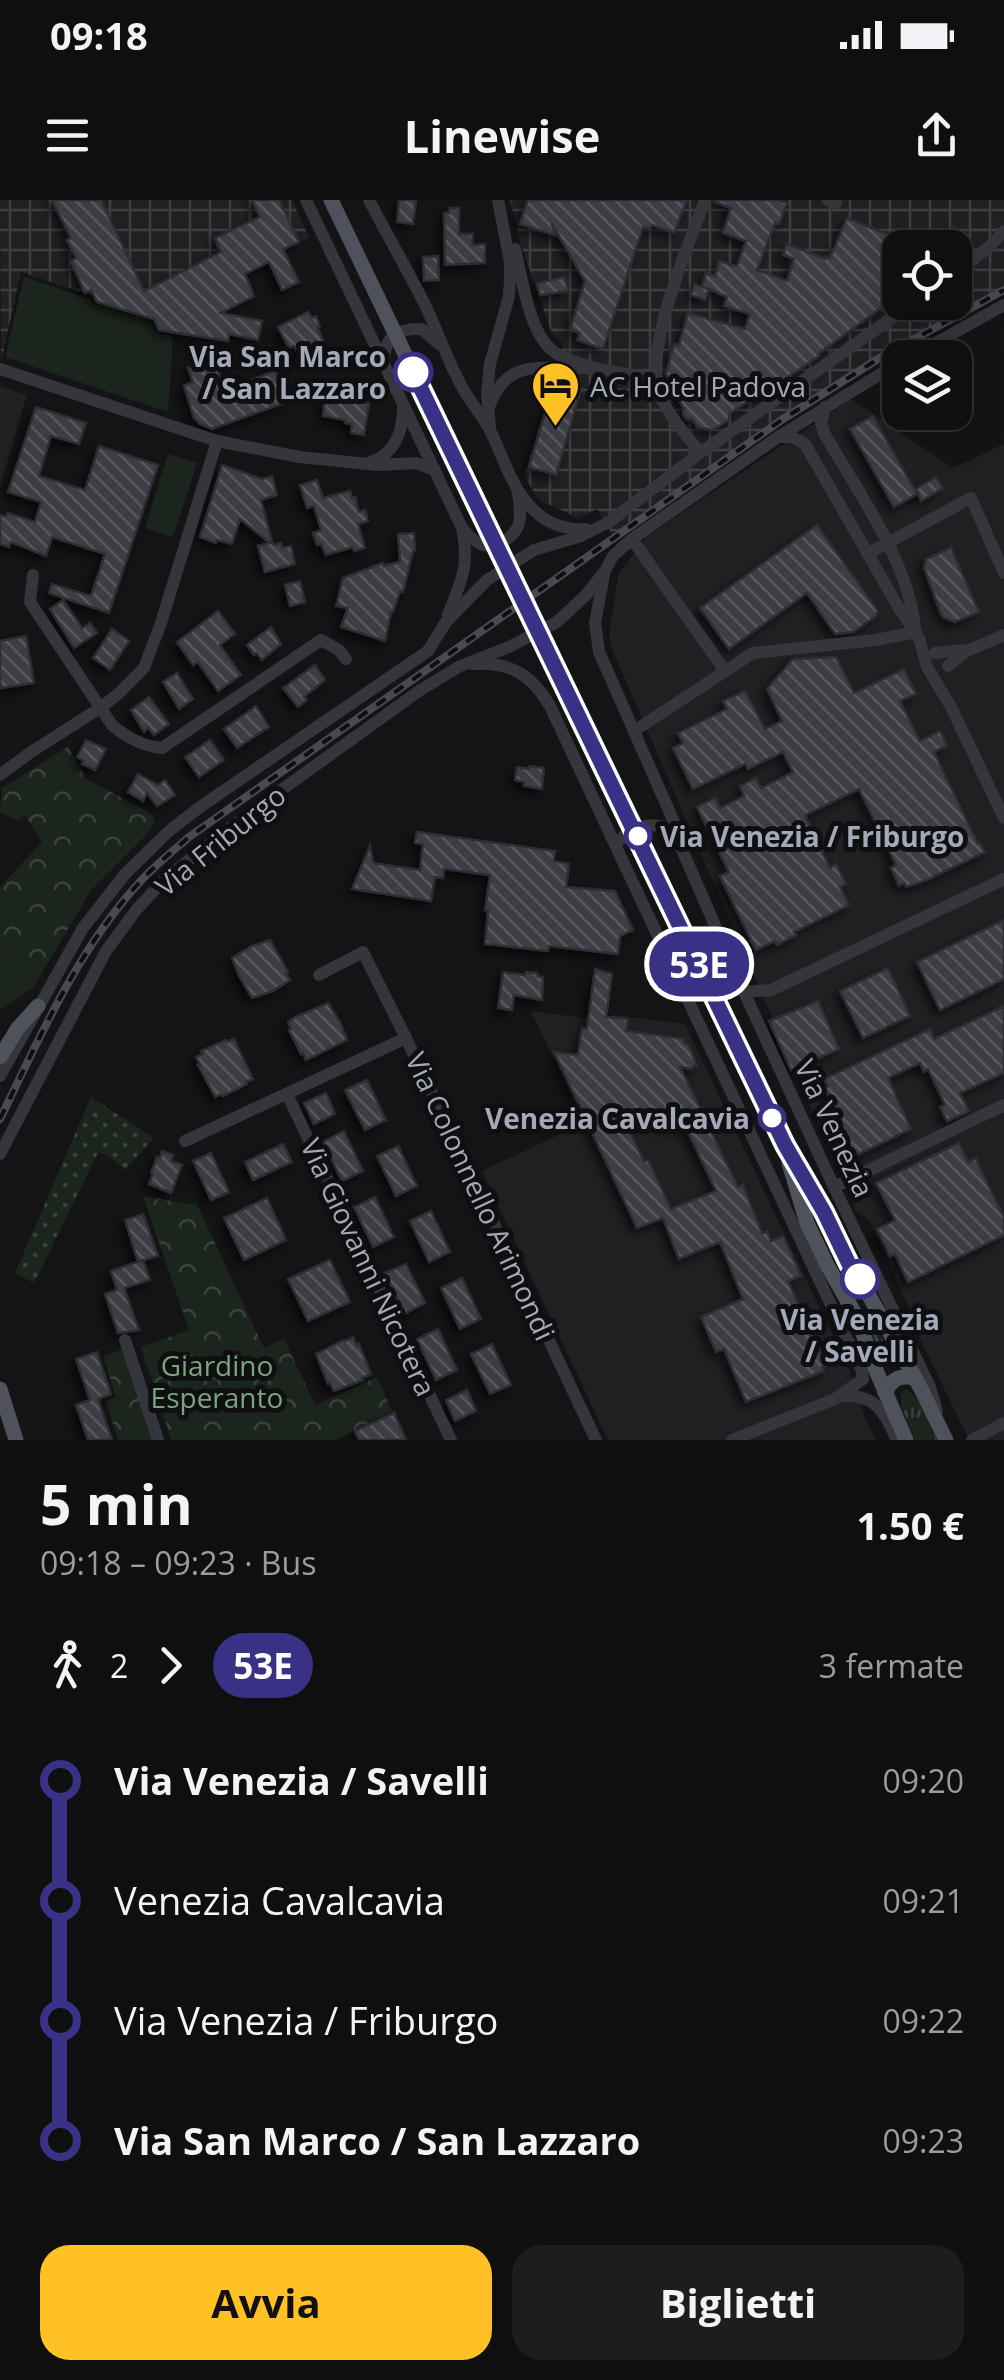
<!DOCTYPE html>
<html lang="it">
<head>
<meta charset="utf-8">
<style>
	:root { --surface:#0f0f10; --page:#1d1d1e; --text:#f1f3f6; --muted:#9b9c9f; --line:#2f2f30; --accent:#ffc123 }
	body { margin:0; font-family:"Open Sans",sans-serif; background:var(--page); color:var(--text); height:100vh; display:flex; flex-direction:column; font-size:38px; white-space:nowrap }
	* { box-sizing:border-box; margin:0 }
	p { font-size:32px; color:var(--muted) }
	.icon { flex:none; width:55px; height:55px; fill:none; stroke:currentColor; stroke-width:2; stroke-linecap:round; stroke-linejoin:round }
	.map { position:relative; height:1240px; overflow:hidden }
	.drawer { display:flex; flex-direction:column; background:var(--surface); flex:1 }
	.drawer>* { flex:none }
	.badge { padding:0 20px; border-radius:32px; font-size:35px; line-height:65px }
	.buttons { position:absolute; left:882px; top:30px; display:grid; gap:20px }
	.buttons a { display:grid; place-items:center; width:90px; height:90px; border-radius:20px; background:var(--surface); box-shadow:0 10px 40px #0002,0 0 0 2px var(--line); font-size:50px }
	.map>.badge { position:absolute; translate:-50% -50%; box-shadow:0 0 0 5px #fff }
	.legs { display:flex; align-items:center; gap:15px; height:110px; padding:0 40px; font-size:32px }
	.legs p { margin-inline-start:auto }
	.summary { display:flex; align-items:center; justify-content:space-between; height:170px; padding:0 40px }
	h1 { font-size:55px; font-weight:700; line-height:75px }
	.action { display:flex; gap:20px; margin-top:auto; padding:20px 40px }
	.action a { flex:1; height:115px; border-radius:30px; background:var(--accent); color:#111; font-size:40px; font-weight:700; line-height:115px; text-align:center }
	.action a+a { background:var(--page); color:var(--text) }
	ul { padding:0 40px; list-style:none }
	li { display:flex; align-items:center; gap:35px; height:120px; font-size:38px }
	li i { display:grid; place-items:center; width:15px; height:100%; margin:0 12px; background:currentColor }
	li i::after { content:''; width:25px; height:25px; margin:-12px; border:8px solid; border-radius:50%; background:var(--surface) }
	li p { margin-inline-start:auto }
	li:first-child i { background:linear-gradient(#0000 50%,currentColor 0) }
	li:last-child i { background:linear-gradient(currentColor 50%,#0000 0) }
	.status { display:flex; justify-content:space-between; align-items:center; height:70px; padding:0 50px; background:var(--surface); direction:ltr }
	.status svg { height:28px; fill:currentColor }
	header { display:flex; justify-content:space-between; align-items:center; height:130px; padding:0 40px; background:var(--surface); font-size:45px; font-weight:700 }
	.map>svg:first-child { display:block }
	.built { fill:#202023 }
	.industrial { fill:url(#industrial-grid); fill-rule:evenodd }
	.grass { fill:url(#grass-tufts) }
	.park { fill:url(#park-crowns) }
	.garden { fill:url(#garden-dots) }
	.pitch { fill:#1c251d }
	.building { fill:url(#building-back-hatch); stroke:#2e2e32; stroke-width:2.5; fill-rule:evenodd; filter:url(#shadow) }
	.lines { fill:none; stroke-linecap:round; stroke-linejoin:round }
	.minor { stroke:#35353c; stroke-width:12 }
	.major { stroke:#50525b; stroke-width:15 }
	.rail-casing { stroke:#484951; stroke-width:8 }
	.rail { stroke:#0f0f11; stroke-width:4; stroke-dasharray:11; stroke-linecap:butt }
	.line-1-casing { stroke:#fff; stroke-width:22 }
	.line-1 { stroke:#393185; stroke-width:15 }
	.stop-1-dot { fill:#fff; stroke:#393185; stroke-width:5 }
	.labels { text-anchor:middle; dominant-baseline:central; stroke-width:10; stroke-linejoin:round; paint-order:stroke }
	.stop-label { font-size:28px; font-weight:bold; fill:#a4a9b8; stroke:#0f0f11; text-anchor:end }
	.poi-label { font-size:28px; fill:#a4a9b8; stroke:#0f0f11; text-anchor:start }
	.street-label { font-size:28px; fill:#a4a9b8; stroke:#0f0f11 }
	.park-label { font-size:28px; fill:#79a57e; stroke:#0f0f11 }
</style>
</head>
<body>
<div class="status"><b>09:18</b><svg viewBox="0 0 49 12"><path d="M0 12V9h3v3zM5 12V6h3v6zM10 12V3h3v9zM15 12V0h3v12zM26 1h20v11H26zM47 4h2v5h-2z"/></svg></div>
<header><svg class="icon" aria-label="menu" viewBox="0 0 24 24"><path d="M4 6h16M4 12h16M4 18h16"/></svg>Linewise<svg class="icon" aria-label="share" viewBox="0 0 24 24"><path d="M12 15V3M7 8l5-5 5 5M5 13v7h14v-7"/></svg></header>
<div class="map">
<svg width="1004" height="1240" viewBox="0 0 1004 1240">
	<defs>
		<pattern id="industrial-grid" width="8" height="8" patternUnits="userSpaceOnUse" patternTransform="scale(2.5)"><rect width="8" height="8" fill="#202023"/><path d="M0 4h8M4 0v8" fill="none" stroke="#3d3e41"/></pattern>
		<pattern id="grass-tufts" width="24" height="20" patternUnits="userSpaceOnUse" patternTransform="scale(2.5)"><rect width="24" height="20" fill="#1c251d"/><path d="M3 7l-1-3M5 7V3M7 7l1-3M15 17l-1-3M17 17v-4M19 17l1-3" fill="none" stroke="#3a423c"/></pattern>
		<pattern id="park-crowns" width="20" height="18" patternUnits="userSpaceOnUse" patternTransform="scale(2.5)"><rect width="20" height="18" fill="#1c251d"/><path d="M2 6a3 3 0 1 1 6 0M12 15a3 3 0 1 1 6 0" fill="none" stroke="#3a423c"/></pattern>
		<pattern id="garden-dots" width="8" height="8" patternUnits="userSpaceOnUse" patternTransform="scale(2.5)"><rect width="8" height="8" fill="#1c251d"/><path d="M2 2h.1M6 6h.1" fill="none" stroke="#3a423c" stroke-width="1.8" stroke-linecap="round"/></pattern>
		<pattern id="building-back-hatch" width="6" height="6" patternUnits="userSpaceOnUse" patternTransform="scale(2.5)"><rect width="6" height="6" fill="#3e3e44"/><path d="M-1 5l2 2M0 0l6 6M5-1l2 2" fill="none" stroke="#57575d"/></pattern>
		<filter id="shadow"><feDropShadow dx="-5" dy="5" stdDeviation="5" flood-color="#0009"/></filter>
	</defs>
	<rect width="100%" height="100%" fill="#141416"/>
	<g class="built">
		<path d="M0 186 27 195 0 287Z"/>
		<path d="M851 199 953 268 1004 244V1240H969L914 1126V1119L869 1020 856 1011 612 449 609 436 618 375 646 337Z"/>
		<path d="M531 811 607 821 615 815 685 824 850 1172 864 1215 876 1240H608L482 971 584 923Z"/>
	</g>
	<g class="industrial">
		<path d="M0 0H292L309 37 214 83 230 118 154 111 145 113 21 72 1 162Z"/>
		<path d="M510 0H1004V88L963 108 784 216 613 336 597 309 578 318 539 300 524 276 563 145 551 131 522 48ZM900 48H955V102H900Z"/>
	</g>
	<g class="grass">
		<path d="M872 1118 894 1163 884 1168 867 1121Z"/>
		<path d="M905 1189C922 1198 929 1223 937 1240H915L901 1208V1193Z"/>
	</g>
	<g class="park">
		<path d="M68 547 88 580 152 614 155 622 146 635 91 690 33 788 0 740V687L42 642 25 615 18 621 0 612 2 588Z"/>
		<path d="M143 996 197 1005 264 1148 284 1139 315 1205 377 1177 392 1211 336 1240H171L141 1147 189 1130Z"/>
		<path d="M123 1149 152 1240H118L106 1201 116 1197 103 1156Z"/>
	</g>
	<path class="garden" d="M91 897 154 938 125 970 107 955 98 953 34 1083 15 1073Z"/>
	<g class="pitch">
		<path d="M24 77 92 100 93 103 150 120 157 133 173 136 168 212 5 157Z"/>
		<path d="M168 254 197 263 173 337 145 328Z"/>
		<path d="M0 740 33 788 0 810Z"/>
	</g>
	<g class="building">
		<path d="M52 0H101L144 91 221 52 215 38 260 17 252 0H279L299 42 283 49 299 82 282 90 269 62 245 74 254 96 221 113 262 121 258 140 229 134 228 141 159 130 154 119 97 102 91 90 85 93 71 61 76 58 67 40 71 38Z"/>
		<path d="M399 0H416L413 24 397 22Z"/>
		<path d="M528 0H687L674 33 652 25 650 29 643 27 603 149 577 140 580 133 570 130 585 81 552 24 555 35 520 24Z"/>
		<path d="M715 0H778L787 3 779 24 775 23 757 70 787 81 794 59 783 55 787 44 825 59 826 56 830 58 847 18 894 37 886 58 895 70 900 66V94L818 154 819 156 752 201 751 199 729 214V220L712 230 697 227 692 219H686L683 214 684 208 676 196 666 174 674 144 679 145 688 113 745 129 750 114 724 106 727 97 709 89 705 100 691 95 695 84 708 89 702 86 706 73 715 76 719 61 736 66 738 64 746 41 723 33 731 8 715 2Z"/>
		<path d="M449 8H459V34H473L472 45 485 44V63L445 65 444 13H449Z"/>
		<path d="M954 27 969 47 955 56V48H927Z"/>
		<path d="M438 56 439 80 424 81 423 57Z"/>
		<path d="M565 77 568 91 540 95 537 83Z"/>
		<path d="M308 112 312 118 316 116 320 126 317 128 326 146 301 159 294 146 289 148 278 127Z"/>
		<path d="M214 159 221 180 227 178 230 188 275 171 286 200 284 203 212 229 200 224 194 218 184 186 193 182 188 168Z"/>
		<path d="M555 181 581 189 556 275 529 267Z"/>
		<path d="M331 198 369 203 364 235 351 233 352 224 345 223V220L323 216 325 199 331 200Z"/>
		<path d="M36 207 86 223 79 244 51 236 39 276 85 290 99 246 158 265 109 413 49 393 52 384 91 396 105 354 52 337 46 356 11 342 9 347 0 344V315L6 317 8 313 35 322 41 302 8 292Z"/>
		<path d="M873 216 917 294 894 307 850 229Z"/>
		<path d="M222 265 262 279 272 276 277 295 261 300 272 342 274 345 281 343 282 348 291 346 295 364 265 372 258 346 270 343 240 319 232 344 217 340 216 343 200 337Z"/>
		<path d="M936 277 943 288 921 301 916 289Z"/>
		<path d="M317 280 323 298 350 291 352 298 355 297 359 312 365 310 368 321 358 324 365 348 354 351 353 347 326 355 321 344 317 345 313 333 321 330 314 306 307 308 300 285Z"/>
		<path d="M817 325 878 411 875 417 853 432 835 434 807 393 729 449 700 408Z"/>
		<path d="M414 333 415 351H413L403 392 400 391 393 412H391L385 441 341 427 348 408 336 406 343 378 383 363 384 366 400 362 398 334Z"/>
		<path d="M951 348 979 412 955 422 944 418 941 414 924 368 926 359Z"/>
		<path d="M300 381 305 402 290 406 285 385Z"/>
		<path d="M63 400 82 428 90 423 97 433 74 448 50 409Z"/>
		<path d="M218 411 235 434 220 445 241 475 218 491 198 462 193 465 177 442Z"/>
		<path d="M271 427 281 444 262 460 257 453 254 455 247 445Z"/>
		<path d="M112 429 129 441 110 470 93 458Z"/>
		<path d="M26 436 34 483 0 488V441Z"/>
		<path d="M836 457 854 493 904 469 916 494 900 501 920 541 940 531 947 546 934 552 978 644 980 643 985 652 927 680 906 687 904 683 899 686 891 668 896 665 859 589 805 615 830 668 836 664 846 684 840 687 849 705 794 732 796 735 777 745 775 741 756 750 720 676 729 672 697 607 715 598 720 608 744 596 740 586 756 578 761 588 793 572 783 552 748 569 745 564 693 589 673 548 683 543 678 533 727 509 723 501 745 491 765 529 782 521 767 489 793 459Z"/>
		<path d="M315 465 325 480 304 497 307 500 298 507 283 488Z"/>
		<path d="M177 473 193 499 179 509 163 482Z"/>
		<path d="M149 497 169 524 154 535 148 528 144 532 131 510Z"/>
		<path d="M256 506 269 527 237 548 224 529Z"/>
		<path d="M86 540 106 549 95 570 82 564 84 561 77 557Z"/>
		<path d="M210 540 224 560 199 577 185 557Z"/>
		<path d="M529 566 544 568 542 589 524 586V582L515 580 517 567 529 569Z"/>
		<path d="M138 574 158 585 165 580 175 595 157 606 147 593 143 601 128 592Z"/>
		<path d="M417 632 555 651 554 661 569 664 566 687 615 691 633 730 620 736 618 754 549 746 548 751 485 744 488 710H485L490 675 444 669 443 678 435 677 431 701 352 689 370 646 373 663 420 670 423 644 415 643Z"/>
		<path d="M1004 720V779L940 810 917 762Z"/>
		<path d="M270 740 288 772 286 773 290 780 273 791 252 798 239 776 232 758 252 746Z"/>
		<path d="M888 768 910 816 863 838 840 791Z"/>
		<path d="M595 769 612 774 606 817 628 819 626 831 684 839 683 842 689 846 697 866H693L692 869 680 867 738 987 743 985 762 1033 767 1032 771 1041 783 1036 801 1076 788 1081 826 1166 822 1167 824 1171 746 1202 724 1149 716 1152 701 1117 743 1099 720 1042 679 1059 663 1018 637 1028 554 852 578 855 582 828 587 829ZM624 920 686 928 716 991 671 1009 648 960 644 961Z"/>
		<path d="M503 772 525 775 526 772 537 773V776L543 777 542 800 514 795 512 810 498 808Z"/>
		<path d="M818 801 839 849 791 870 769 821Z"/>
		<path d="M328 803 340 822 347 840 306 860 303 853 301 854 289 830 291 829 288 822 295 817Z"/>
		<path d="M1004 806V873L960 893 969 911 947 921 940 907 945 905 928 869 924 872 920 863 888 878 911 929 855 956 849 944 845 945 840 934 844 933 833 910 835 909 825 888 828 886 824 879 930 829 934 839Z"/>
		<path d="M234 839 253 879 246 882 247 884 223 896 222 894 215 897 198 865H200L196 857 203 854 201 851 226 840 227 842Z"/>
		<path d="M367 880 386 920 365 930 345 890Z"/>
		<path d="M326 893 335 914 314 924 304 903Z"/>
		<path d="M344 931 363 971 342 981 323 942Z"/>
		<path d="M959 943 968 962 976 958 979 966 1004 1017V1035L908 1082 895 1054 890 1056 877 1029 895 1020 876 983Z"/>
		<path d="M283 944 292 962 253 980 245 962Z"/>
		<path d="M398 946 417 986 396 996 377 956Z"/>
		<path d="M162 951 173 955 171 961 182 965 171 993 149 984 153 974 151 973 157 957 160 958Z"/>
		<path d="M211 953 229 992 211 1000 193 961Z"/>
		<path d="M375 997 394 1037 373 1047 354 1007Z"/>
		<path d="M267 998 286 1040 244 1060 224 1018Z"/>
		<path d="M431 1011 450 1052 429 1062 410 1021Z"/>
		<path d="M143 1014 158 1056 138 1062 125 1020Z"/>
		<path d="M143 1060 150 1080 124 1088 139 1130 118 1133 105 1094 117 1090 111 1071Z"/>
		<path d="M330 1060 350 1102 308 1121 288 1079Z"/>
		<path d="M406 1064 425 1103 404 1114 385 1073Z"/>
		<path d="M462 1078 481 1119 460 1129 441 1088Z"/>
		<path d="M438 1129 457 1170 436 1180 417 1139Z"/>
		<path d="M353 1137 357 1146 359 1144 371 1174 362 1178 363 1180 334 1191 330 1183 328 1184 316 1154 344 1140 345 1141Z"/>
		<path d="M492 1144 511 1185 490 1194 471 1154Z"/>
		<path d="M97 1152 111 1194 98 1199 112 1240H88L76 1205 90 1200 76 1159Z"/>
		<path d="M467 1190 476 1211 455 1221 446 1200Z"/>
		<path d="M394 1213 406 1240H359L355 1231Z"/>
	</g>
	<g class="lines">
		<g class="minor">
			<path d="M306 0 462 328C470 368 461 380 448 415"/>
			<path d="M369 0C388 37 409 72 427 109 439 135 448 161 462 187 470 202 483 216 491 232 505 261 514 297 542 317 554 326 571 330 586 329"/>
			<path d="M828 0 836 3"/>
			<path d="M515 49C522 78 529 133 553 151 564 160 583 164 597 169"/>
			<path d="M955 74 990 46 1004 31"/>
			<path d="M909 158 1004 105"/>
			<path d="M384 164C384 138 395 128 422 129L439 144"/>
			<path d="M0 169 217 241 300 257 378 265 416 263 435 270"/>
			<path d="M489 207C502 171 524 165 559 168 572 169 586 167 599 169 618 172 636 178 655 176"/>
			<path d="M825 207 821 222 824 233C858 293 907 357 915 428"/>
			<path d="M490 227 487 193 490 164 509 96 510 80V62L498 0"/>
			<path d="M780 237H792L805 244 900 410 919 438 927 467 951 507 1004 618"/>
			<path d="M700 253C687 235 668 216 660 195 643 147 688 48 705 0"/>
			<path d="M371 262C396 253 403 231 403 206"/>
			<path d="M464 330C469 336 476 343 483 345 496 348 513 338 518 326 522 316 519 303 518 293"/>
			<path d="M632 339 725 471"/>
			<path d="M867 354 971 298 1004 373"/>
			<path d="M33 375 30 402 112 525C127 538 142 546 162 548L321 440 339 450 346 459"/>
			<path d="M604 375 595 423 599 452 678 631 680 645 744 792 834 987 930 1187 937 1211"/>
			<path d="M935 453 962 450"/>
			<path d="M473 464C511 462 531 474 550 506L862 1171 863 1179 835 1199 732 1240"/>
			<path d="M948 466 965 452 1004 435"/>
			<path d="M634 531 753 453 876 440 916 432"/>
			<path d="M0 575 31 552 100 508 118 494 144 468 161 423 217 241"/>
			<path d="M616 644C630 628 645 622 666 627L675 639"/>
			<path d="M319 775 363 752 406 838 596 1240"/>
			<path d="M744 792 771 790 1004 679"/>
			<path d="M0 876 83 728 125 674 169 631 200 607 428 451 446 422 487 380 534 350 581 336 609 322 700 253 915 102"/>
			<path d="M287 894 451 1240"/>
			<path d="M185 941 406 838"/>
			<path d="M0 954 106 751 137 709 166 678 248 614 419 491 460 466 509 447 557 422 586 395 605 371 613 356 632 339 778 237 900 162"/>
			<path d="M834 987 1004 905"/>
			<path d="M125 1140 158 1240"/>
			<path d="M840 1196C877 1194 883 1211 897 1240"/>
			<path d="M972 1240 1004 1223"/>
		</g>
		<g class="major">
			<path d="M331 0 785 945 920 1187 946 1240"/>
			<path d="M0 857 18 828 38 806"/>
			<path d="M789 963 807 1023 827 1065 858 1119 875 1168 906 1240"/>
			<path d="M0 1189 16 1240"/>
			<path d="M885 1193C892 1178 900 1175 915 1178"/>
		</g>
		<defs>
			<path id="rail" d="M0 919C39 839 77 751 138 684 153 667 172 652 189 637L783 219 878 159 1004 90"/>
		</defs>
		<use href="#rail" class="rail-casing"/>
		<use href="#rail" class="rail"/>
	</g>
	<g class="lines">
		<defs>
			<path id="line-1" d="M413 172 785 945 824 1012 849 1064 860 1079"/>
		</defs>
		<use href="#line-1" class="line-1-casing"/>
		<use href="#line-1" class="line-1"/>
	</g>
	<defs>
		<symbol id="hotel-pin" viewBox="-11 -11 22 30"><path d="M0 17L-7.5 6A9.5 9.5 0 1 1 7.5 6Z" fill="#ffc123" stroke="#0f0f11"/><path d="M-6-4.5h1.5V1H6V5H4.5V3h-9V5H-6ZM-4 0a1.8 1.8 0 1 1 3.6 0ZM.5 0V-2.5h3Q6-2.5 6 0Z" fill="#111"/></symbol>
	</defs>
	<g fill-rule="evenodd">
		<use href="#hotel-pin" x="528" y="158" width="55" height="75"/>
	</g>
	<g class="stop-1-dot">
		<circle cx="413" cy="172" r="18"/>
		<circle cx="638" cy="636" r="12"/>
		<circle cx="772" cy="918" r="12"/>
		<circle cx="860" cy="1079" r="18"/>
	</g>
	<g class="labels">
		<g class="stop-label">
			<text x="386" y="156">Via San Marco<tspan x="386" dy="32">/ San Lazzaro</tspan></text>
			<text x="660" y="636" text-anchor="start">Via Venezia / Friburgo</text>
			<text x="750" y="918">Venezia Cavalcavia</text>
			<text x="860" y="1119" text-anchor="middle">Via Venezia<tspan x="860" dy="32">/ Savelli</tspan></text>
		</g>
		<g class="poi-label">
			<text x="590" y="186">AC Hotel Padova</text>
		</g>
		<g class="street-label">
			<text transform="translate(220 640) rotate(-39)">Via Friburgo</text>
			<text transform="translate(835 928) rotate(65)">Via Venezia</text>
			<text transform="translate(481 996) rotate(65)">Via Colonnello Arimondi</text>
			<text transform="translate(369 1067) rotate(65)">Via Giovanni Nicotera</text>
		</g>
		<g class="park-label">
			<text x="217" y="1165">Giardino<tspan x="217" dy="32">Esperanto</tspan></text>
		</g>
	</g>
</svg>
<div class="buttons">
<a><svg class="icon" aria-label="locate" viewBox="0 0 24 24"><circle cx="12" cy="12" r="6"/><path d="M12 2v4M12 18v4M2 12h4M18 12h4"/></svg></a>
<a><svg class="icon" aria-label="layers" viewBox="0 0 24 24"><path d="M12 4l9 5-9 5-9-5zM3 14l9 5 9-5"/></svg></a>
</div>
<b class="badge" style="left:699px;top:764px;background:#393185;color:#fff">53E</b>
</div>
<section class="drawer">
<div class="summary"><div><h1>5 min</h1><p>09:18 – 09:23 · Bus</p></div><b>1.50 €</b></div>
<div class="legs"><svg class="icon" aria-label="walk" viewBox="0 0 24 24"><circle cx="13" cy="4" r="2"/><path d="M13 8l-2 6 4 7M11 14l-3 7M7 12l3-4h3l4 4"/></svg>2<svg class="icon" aria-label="forward" viewBox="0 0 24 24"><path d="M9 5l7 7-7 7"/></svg><b class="badge" style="background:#393185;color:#fff">53E</b><p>3 fermate</p></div>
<ul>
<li><i style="color:#393185"></i><b>Via Venezia / Savelli</b><p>09:20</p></li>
<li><i style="color:#393185"></i><span>Venezia Cavalcavia</span><p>09:21</p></li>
<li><i style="color:#393185"></i><span>Via Venezia / Friburgo</span><p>09:22</p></li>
<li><i style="color:#393185"></i><b>Via San Marco / San Lazzaro</b><p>09:23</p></li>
</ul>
<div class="action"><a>Avvia</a><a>Biglietti</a></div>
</section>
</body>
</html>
